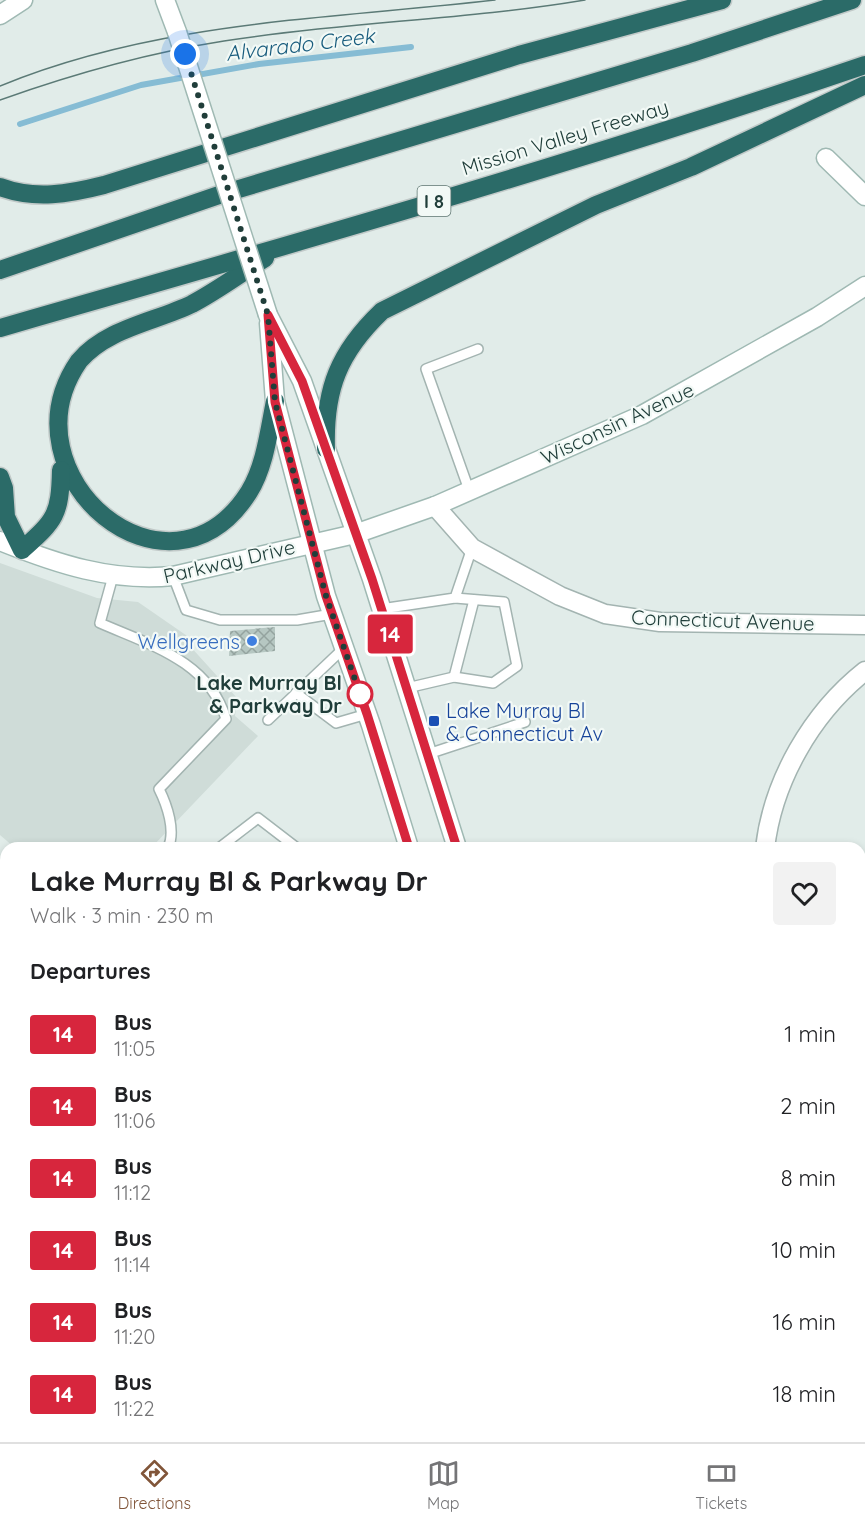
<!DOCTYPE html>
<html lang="en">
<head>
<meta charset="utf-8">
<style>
	:root { --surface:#fff; --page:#f2f2f2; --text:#202124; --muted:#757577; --line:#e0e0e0; --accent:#815539 }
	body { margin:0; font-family:Quicksand,sans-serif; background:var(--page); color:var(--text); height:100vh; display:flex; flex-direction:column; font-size:22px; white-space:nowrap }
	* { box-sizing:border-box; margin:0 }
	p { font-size:20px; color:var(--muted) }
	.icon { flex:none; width:33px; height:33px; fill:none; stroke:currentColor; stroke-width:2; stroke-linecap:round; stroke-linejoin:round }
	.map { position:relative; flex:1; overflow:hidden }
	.side { position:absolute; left:0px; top:842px; width:866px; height:602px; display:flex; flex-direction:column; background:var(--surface); border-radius:18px 18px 0 0; box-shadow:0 3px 9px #0003 }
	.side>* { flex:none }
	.badge { padding:0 12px; border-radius:4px; font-size:21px; line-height:39px }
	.you { position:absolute; width:30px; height:30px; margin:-15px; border:4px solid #fff; border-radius:50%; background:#1a73e8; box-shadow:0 0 0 9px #1a73e833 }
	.map>.badge { position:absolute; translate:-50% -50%; box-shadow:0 0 0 3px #fff }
	h2 { padding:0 30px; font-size:22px; line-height:54px }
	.round { display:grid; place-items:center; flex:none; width:63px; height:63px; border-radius:6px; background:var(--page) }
	.overview { display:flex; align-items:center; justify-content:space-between; height:102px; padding:0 30px }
	h1 { font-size:28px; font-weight:800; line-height:45px }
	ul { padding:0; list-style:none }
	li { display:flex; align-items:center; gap:18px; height:72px; padding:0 30px }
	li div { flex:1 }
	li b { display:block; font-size:22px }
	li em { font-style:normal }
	li .badge { min-width:66px; font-weight:700; text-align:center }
	.menu { display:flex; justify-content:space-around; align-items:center; height:84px; border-top:2px solid var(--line); background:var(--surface); font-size:16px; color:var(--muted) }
	.menu a { display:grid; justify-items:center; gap:3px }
	.menu .active { color:var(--accent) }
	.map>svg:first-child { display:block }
	.built { fill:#cfdcd8 }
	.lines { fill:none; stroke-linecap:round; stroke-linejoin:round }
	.stream { stroke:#86bcd4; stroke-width:6 }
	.building { fill:url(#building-cross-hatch) }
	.lane-casing { stroke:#a3b4b1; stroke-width:12 }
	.street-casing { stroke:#a3b4b1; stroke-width:21 }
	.secondary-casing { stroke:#9fb9b3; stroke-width:21 }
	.highway-casing { stroke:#c1c9c8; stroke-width:21 }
	.lane { stroke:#fff; stroke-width:9 }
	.street { stroke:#fff; stroke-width:18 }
	.secondary { stroke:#fff; stroke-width:18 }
	.highway { stroke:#2b6b68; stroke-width:18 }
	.tram { stroke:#5b7a76; stroke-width:1.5 }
	.secondary-bridge-casing { stroke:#9fb9b3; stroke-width:21; stroke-linecap:butt }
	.secondary-bridge { stroke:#fff; stroke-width:18 }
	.line-casing { stroke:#fff; stroke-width:14 }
	.line { stroke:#d7263d; stroke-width:9 }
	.walk { stroke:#203e3a; stroke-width:6; stroke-dasharray:0 10.8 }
	.shop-dot { fill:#3f7fe0; stroke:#f2f9f6; stroke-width:2 }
	.stop-dot { fill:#fff; stroke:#d7263d; stroke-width:3 }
	.transit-dot { fill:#1a4fb4; stroke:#f2f9f6; stroke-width:2 }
	.labels { text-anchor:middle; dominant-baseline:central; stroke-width:4.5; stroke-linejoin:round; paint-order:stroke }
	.shield { fill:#f2f9f6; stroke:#5f7672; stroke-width:1.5 }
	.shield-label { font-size:18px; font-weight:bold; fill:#203e3a }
	.street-label { font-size:20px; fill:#203e3a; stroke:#f2f9f6 }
	.shop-label { font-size:20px; fill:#366cbe; stroke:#f2f9f6; text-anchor:end }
	.stop-label { font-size:20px; font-weight:bold; fill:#203e3a; stroke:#f2f9f6; text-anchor:end }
	.transit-label { font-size:20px; fill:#164399; stroke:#f2f9f6; text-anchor:start }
	.water-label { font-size:21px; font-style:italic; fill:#185c7d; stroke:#f2f9f6 }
</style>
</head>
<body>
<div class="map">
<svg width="865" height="1442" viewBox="0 0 865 1442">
	<defs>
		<pattern id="building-cross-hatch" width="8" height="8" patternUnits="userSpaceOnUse" patternTransform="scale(1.5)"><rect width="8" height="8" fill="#b6c7c2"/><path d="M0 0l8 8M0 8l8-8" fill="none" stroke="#94a39f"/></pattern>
	</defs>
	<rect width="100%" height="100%" fill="#e1ece9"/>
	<path class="built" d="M0 563 97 598 138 602 193 640 189 645 237 698 235 716 258 736 152 847H14L0 835Z"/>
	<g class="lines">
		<path class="stream" d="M20 124 141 85 259 64 411 47"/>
	</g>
	<path class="building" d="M275 627V651L229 656 230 631Z"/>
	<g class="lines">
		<defs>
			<g id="lane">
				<path d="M469 490 426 369 478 349"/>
				<path d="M113 576 100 623C150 645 209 661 226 719L159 789C167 805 176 831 168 848"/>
				<path d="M173 576 186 610 220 620H297L332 614"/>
				<path d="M381 609 455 598 472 548"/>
				<path d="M454 677 474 600"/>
				<path d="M407 688 454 677 493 683 517 666 504 602 455 598"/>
				<path d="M296 693 336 723 367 714"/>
				<path d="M268 720 344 648"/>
				<path d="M428 754 525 722"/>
				<path d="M219 848 258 818 297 848"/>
				<path d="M693 1437 698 1442"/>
			</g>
			<g id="street">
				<path d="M435 506 472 548 560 596 605 614 660 622 865 625"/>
				<path d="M765 848C773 780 812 713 865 671"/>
				<path d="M0 978 6 983"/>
				<path d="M0 1073 6 1066"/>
				<path d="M860 1188 865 1179"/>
				<path d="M860 1336 865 1347"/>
				<path d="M262 1437 269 1442"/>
				<path d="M39 1442 44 1437"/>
			</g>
			<g id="secondary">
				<path d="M165 0 177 32"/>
				<path d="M0 15 23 0"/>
				<path d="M826 158 865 196"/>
				<path d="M268 315 302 381 372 579 457 848"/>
				<path d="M269 323 275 401 326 596 371 725 409 848"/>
				<path d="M0 541C57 564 111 582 173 576L355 534 435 506 642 415 817 317 865 286"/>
				<path d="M576 1437 577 1442"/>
				<path d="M623 1437 625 1442"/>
			</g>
			<g id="highway">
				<path d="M0 187C35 200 69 194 104 185L519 55 722 0"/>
				<path d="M265 258C241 273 217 291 192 304 155 322 107 328 79 361 0 475 169 618 249 492 265 466 269 431 275 401"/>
				<path d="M0 270 222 194 692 53 852 0"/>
				<path d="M0 328C290 245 580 162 865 65"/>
				<path d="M326 449C324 389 339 352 382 311L596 205 691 167 865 85"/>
				<path d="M0 477 4 488 6 517 22 550C55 520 60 516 61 470"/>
			</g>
		</defs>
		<use href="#lane" class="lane-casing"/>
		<use href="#street" class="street-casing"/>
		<use href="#secondary" class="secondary-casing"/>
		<use href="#highway" class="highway-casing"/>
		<use href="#lane" class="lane"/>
		<use href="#street" class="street"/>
		<use href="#secondary" class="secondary"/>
		<use href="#highway" class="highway"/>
		<g class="tram">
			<path d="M0 86C157 21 329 19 495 0"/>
			<path d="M0 100C73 74 147 53 224 41 344 22 466 20 585 0"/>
		</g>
		<defs>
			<path id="secondary-bridge" d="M177 32 268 315"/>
		</defs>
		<use href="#secondary-bridge" class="secondary-bridge-casing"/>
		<use href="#secondary-bridge" class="secondary-bridge"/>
	</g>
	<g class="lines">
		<defs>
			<path id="line" d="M409 848 367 714 326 596 275 402 268 315 302 381 372 579 457 848"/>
		</defs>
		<use href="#line" class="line-casing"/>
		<use href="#line" class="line"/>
		<path class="walk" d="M185 54 268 315 275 402 326 596 360 694"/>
	</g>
	<circle class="shop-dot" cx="252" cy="641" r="6"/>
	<circle class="stop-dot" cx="360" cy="694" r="12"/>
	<rect class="transit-dot" x="428" y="715" width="12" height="12" rx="3"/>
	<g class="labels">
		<rect class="shield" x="417.5" y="186" width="33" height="30" rx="4.5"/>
		<g class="shield-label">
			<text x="434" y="201">I 8</text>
		</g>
		<g class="street-label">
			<text transform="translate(565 137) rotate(-17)">Mission Valley Freeway</text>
			<text transform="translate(617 423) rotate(-25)">Wisconsin Avenue</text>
			<text transform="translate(229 561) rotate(-13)">Parkway Drive</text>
			<text transform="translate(723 620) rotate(2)">Connecticut Avenue</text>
		</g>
		<g class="shop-label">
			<text x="240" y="641">Wellgreens</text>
		</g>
		<g class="stop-label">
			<text x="342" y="682">Lake Murray Bl<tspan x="342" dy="23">&amp; Parkway Dr</tspan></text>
		</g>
		<g class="transit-label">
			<text x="446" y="710">Lake Murray Bl<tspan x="446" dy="23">&amp; Connecticut Av</tspan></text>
		</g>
		<g class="water-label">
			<text transform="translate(300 44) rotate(-7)">Alvarado Creek</text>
		</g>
	</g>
</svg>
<div class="you" style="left:185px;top:54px"></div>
<b class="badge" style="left:390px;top:634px;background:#d7263d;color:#fff">14</b>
<section class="side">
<div class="overview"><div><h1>Lake Murray Bl &amp; Parkway Dr</h1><p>Walk · 3 min · 230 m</p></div><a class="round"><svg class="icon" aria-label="heart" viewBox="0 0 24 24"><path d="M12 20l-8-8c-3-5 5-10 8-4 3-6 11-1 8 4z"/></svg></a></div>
<h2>Departures</h2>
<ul>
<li><span class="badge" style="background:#d7263d;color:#fff">14</span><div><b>Bus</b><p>11:05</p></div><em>1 min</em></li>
<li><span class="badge" style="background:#d7263d;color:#fff">14</span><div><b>Bus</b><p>11:06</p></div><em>2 min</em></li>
<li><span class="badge" style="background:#d7263d;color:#fff">14</span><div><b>Bus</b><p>11:12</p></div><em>8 min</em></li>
<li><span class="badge" style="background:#d7263d;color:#fff">14</span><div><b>Bus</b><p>11:14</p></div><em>10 min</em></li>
<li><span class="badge" style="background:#d7263d;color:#fff">14</span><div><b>Bus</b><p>11:20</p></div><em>16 min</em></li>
<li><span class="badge" style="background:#d7263d;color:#fff">14</span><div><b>Bus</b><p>11:22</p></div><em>18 min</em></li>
</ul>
</section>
</div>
<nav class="menu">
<a class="active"><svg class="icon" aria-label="directions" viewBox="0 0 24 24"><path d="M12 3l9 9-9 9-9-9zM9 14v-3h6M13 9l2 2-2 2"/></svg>Directions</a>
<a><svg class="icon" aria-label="map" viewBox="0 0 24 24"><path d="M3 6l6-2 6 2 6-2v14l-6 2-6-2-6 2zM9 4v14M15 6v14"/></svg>Map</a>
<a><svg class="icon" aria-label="tickets" viewBox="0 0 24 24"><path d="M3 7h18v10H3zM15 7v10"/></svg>Tickets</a>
</nav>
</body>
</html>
